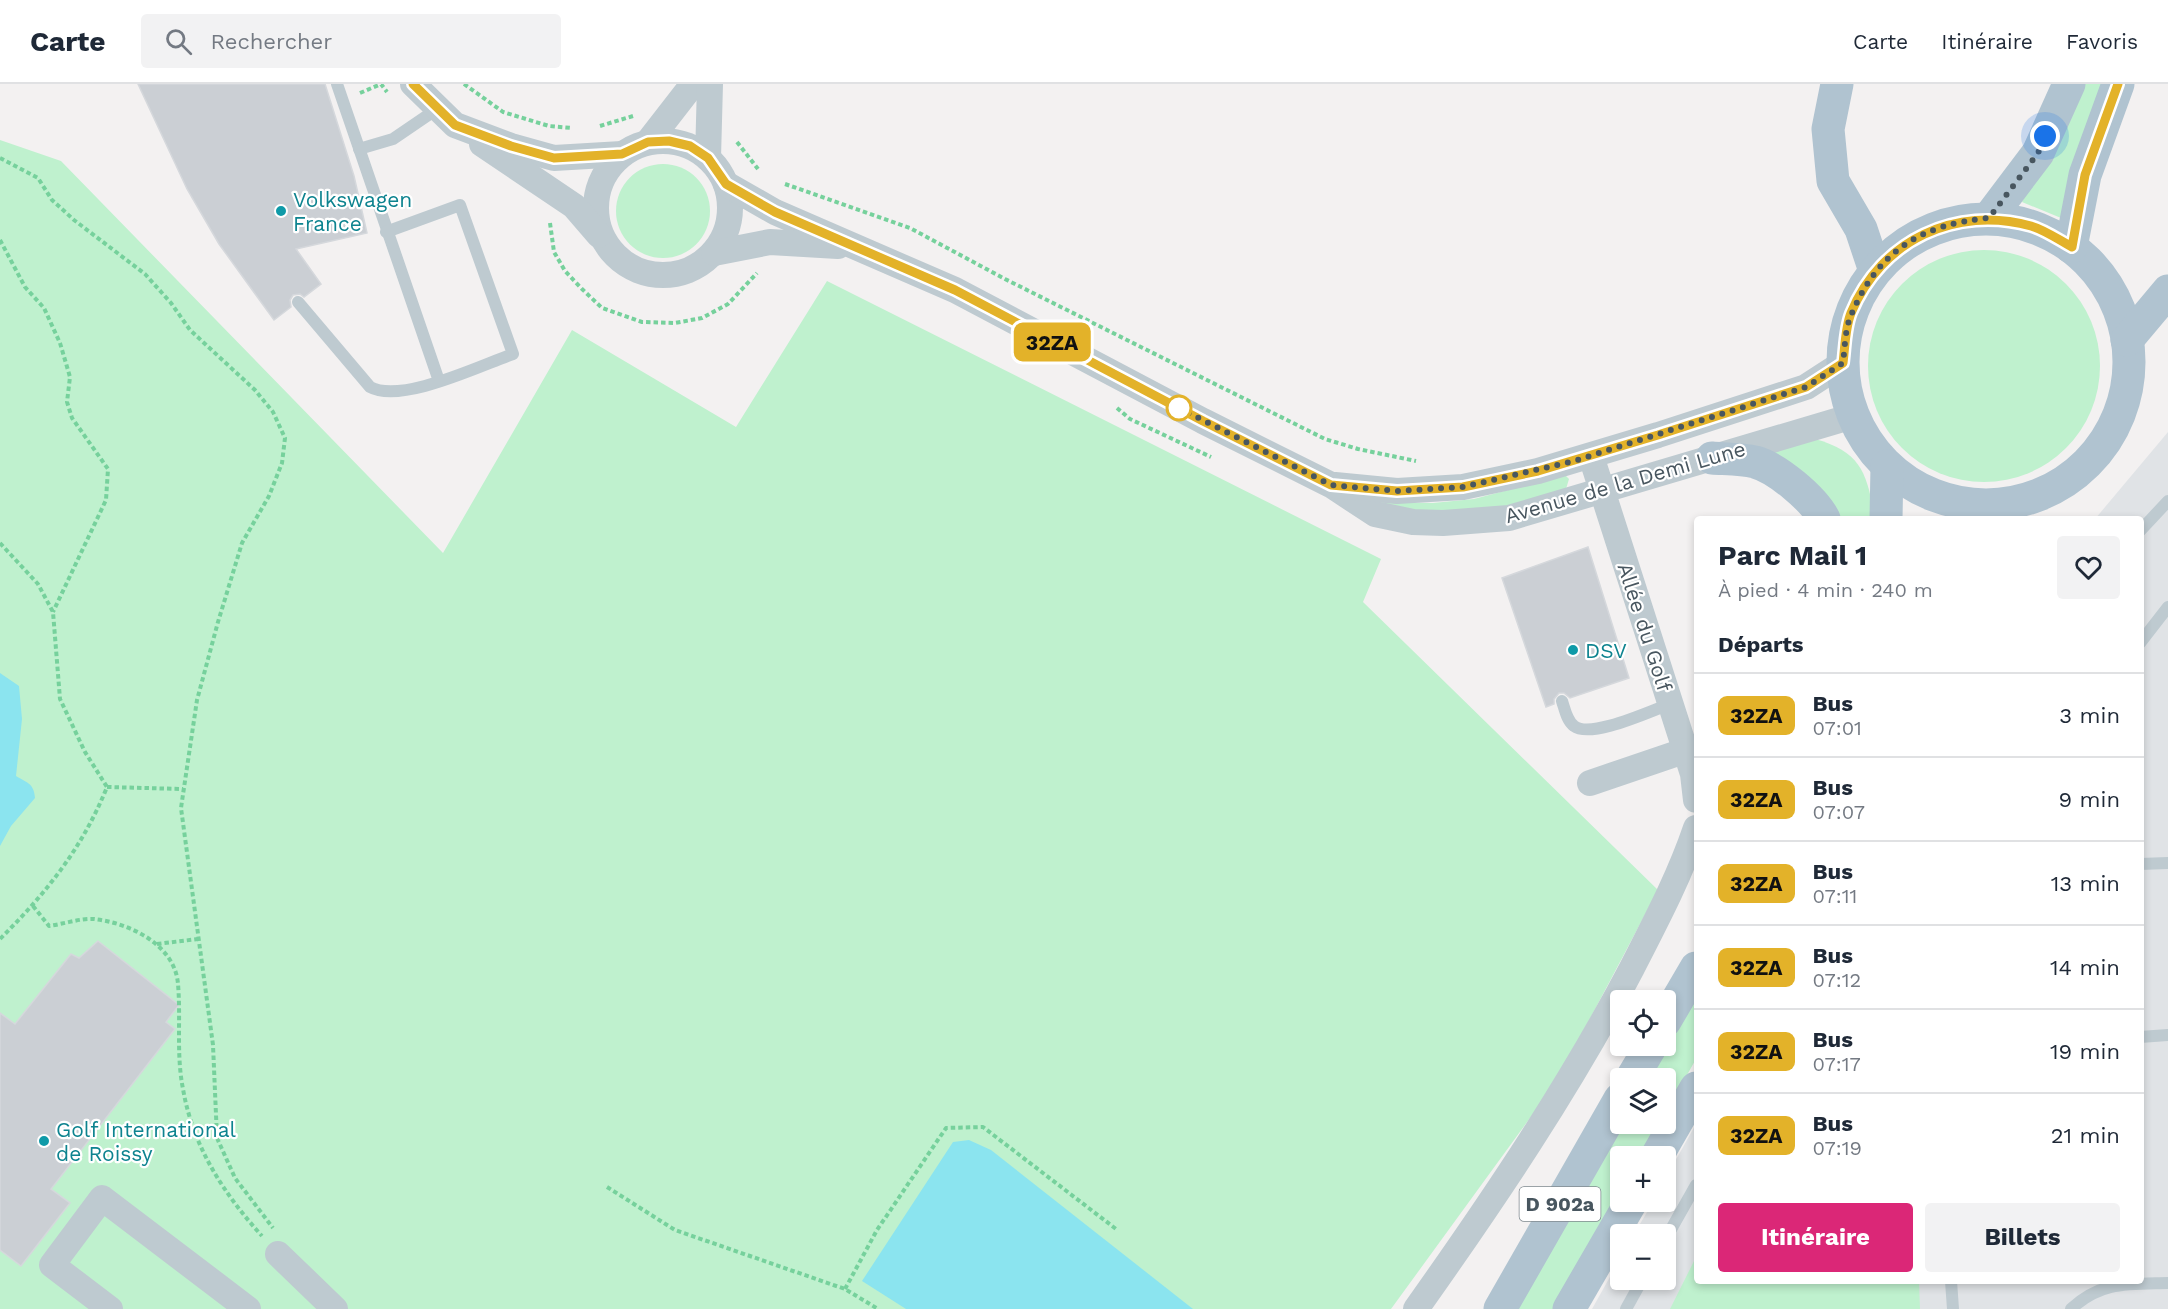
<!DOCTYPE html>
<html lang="fr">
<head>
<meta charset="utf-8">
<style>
	:root { --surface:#fff; --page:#f2f2f3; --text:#1f2937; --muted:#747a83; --line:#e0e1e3; --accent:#db2777 }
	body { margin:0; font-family:"Work Sans",sans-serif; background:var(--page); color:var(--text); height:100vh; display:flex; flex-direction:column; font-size:22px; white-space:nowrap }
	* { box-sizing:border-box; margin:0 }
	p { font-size:20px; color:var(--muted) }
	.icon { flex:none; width:33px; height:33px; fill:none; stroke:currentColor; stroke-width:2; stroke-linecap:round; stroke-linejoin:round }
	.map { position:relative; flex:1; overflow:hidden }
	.sheet { position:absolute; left:1694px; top:432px; width:450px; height:768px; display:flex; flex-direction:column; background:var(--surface); border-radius:6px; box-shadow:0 3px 9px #0003 }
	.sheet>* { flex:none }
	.badge { padding:0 12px; border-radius:9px; font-size:21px; line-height:39px }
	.controls { position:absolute; left:1610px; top:906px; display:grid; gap:12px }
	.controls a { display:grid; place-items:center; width:66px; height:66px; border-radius:6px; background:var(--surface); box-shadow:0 3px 9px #0003; font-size:30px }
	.you { position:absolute; width:30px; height:30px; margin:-15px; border:4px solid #fff; border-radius:50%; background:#1a73e8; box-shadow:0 0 0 9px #1a73e833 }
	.map>.badge { position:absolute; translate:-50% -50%; box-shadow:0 0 0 3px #fff }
	h2 { padding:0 24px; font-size:22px; line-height:54px }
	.round { display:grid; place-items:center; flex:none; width:63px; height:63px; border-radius:6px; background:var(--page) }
	.headline { display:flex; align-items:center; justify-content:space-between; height:102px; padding:0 24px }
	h1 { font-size:28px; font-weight:700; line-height:45px }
	.primary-button { display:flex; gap:12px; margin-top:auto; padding:12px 24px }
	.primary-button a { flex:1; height:69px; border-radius:6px; background:var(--accent); color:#fff; font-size:24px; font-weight:700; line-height:69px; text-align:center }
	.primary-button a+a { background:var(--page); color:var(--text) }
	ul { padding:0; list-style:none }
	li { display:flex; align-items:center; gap:18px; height:84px; padding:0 24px; border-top:2px solid var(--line) }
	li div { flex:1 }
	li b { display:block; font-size:22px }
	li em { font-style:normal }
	li .badge { min-width:66px; font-weight:700; text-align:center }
	header { display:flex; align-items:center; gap:36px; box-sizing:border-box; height:84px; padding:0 30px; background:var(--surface); border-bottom:2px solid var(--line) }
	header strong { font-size:28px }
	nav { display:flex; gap:33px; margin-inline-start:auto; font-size:21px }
	.search { width:420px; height:54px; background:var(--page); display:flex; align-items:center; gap:15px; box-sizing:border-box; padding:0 21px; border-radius:6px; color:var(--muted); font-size:22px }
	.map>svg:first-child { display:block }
	.airport { fill:#e0e3e6 }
	.green { fill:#bff1ce }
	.water { fill:#8be4ef }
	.building { fill:#cbcfd4; stroke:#d5d8dc; stroke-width:1.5 }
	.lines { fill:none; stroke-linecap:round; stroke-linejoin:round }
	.path { stroke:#76d19c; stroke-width:4; stroke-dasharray:4.5 3; stroke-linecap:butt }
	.lane { stroke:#becad0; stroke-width:12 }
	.street { stroke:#becad0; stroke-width:26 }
	.primary { stroke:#b0c3d0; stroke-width:33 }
	.line-casing { stroke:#fff; stroke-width:14 }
	.line { stroke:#e3b229; stroke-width:9 }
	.walk { stroke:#48565f; stroke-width:6; stroke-dasharray:0 10.8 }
	.culture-dot { fill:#0f9aa8; stroke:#fff; stroke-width:2 }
	.stop-dot { fill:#fff; stroke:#e3b229; stroke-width:3 }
	.labels { text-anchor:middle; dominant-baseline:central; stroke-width:4.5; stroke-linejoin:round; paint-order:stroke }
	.shield { fill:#fff; stroke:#7f898f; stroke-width:1.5 }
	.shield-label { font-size:20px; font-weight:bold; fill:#48565f }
	.culture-label { font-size:21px; fill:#0d838f; stroke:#fff; text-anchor:start }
	.street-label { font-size:21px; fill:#48565f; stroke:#fff }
</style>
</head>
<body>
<header>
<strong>Carte</strong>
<div class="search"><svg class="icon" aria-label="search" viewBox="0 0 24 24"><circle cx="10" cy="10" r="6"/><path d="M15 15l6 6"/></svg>Rechercher</div>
<nav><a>Carte</a><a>Itinéraire</a><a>Favoris</a></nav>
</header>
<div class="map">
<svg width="2168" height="1225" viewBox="0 0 2168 1225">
	<rect width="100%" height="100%" fill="#f3f1f1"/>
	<path class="airport" d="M2168 348V1225H1592L1620 1175V1196H1665V1150H1634L1653 1118H1665V1095L1696 1040V1197H2140V435H2095Z"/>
	<g class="green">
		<path d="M2084 0H2108L2061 134 2022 118Z"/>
		<path d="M0 56 61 77 443 469 572 246 736 343 827 197 1381 475 1363 518 1658 806 1557 997 1391 1225H0Z"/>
		<circle cx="663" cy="127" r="47"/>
		<circle cx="1984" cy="282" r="116"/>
		<path d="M1815 355C1862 368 1867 390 1875 435H1836L1748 372Z"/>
		<path d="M1565 391 1569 395 1566 405 1507 424 1434 431 1382 421V418L1433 419 1474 415Z"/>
		<path d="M1696 905V975L1665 1030V994H1645Z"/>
		<path d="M1620 1040H1659L1640 1072H1620V1108L1553 1225H1514Z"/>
		<path d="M1696 1173V1197H1919L1920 1225H1670Z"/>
	</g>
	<g class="water">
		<path d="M0 589 19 602 22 635 16 692C27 699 34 699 35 714L11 742 0 762Z"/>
		<path d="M969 1056 991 1066 1193 1225H906L862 1197 953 1058Z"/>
	</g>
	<g class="building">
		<path d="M138 0H325L354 92 367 149 296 165 321 200 304 213 300 210 293 211 290 216 291 223 274 236 219 160 187 105Z"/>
		<path d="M1588 463 1629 594 1570 614 1564 609H1559L1554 615V620L1546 623 1502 494Z"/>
		<path d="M98 857 179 921 166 938 175 945 51 1105 70 1119 21 1182 0 1166V929L15 940 71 870 79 874Z"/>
	</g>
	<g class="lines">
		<g class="path">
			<path d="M464 0 503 28 549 42 572 44"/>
			<path d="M360 9 381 0 387 8"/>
			<path d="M600 42 633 32"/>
			<path d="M737 58 758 85"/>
			<path d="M0 74 38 94 52 116 74 136 145 190 171 219 190 246 255 306 273 328 285 354 282 379 269 412 242 459 218 538 197 616 181 724 213 961 217 1054 235 1094 273 1144"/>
			<path d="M785 100 910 144 1005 195 1325 355 1358 365 1416 377"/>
			<path d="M550 139 554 168 565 187 582 205 602 224 642 238 675 239 702 234 728 220 757 189"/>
			<path d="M0 156 25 203 44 224 60 259 70 293 67 318 72 334 108 385 106 416 53 528"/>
			<path d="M1117 324 1130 335 1211 373"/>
			<path d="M0 459 38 500 53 528 60 615 85 668 107 703C82 765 46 809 0 855"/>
			<path d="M107 703 183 705"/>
			<path d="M33 822 49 842C63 840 81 834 94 835 130 839 175 861 178 900 181 935 176 970 183 1005 193 1063 224 1110 262 1152"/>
			<path d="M157 860 198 855"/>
			<path d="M607 1103 675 1146 845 1205 878 1225"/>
			<path d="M845 1205 877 1146 946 1044 983 1043 1116 1145"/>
		</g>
		<g class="lane">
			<path d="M337 0 439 297"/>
			<path d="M359 65 393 55 437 25"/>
			<path d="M298 218 370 303C401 320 479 282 513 270L460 121 386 148"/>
			<path d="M2140 447 2168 417"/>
			<path d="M2140 559 2168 523"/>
			<path d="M1562 617C1565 626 1567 637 1574 642 1591 655 1650 627 1670 620"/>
			<path d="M2140 780 2168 779"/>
			<path d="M2140 953 2168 951"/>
			<path d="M1665 1156 1696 1101"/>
			<path d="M1951 1197 1953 1225"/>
			<path d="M1626 1225 1642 1196"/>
			<path d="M2071 1225C2101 1197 2129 1200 2168 1199"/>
		</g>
		<g class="street">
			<path d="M413 0 455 41 511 62 554 74 622 70"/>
			<circle cx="663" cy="124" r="67"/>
			<path d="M648 58 693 0"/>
			<path d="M482 60 574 122 599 151"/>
			<path d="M708 74 710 0"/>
			<path d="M726 100 775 128 955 206 1203 337 1331 401 1375 430 1413 438 1443 439 1509 434 1853 332"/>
			<path d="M714 169 770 158 838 162"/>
			<path d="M1591 372 1693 690 1696 716"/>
			<path d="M1335 401 1397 407 1463 403 1538 387 1658 351 1806 303 1843 279"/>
			<path d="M1590 699 1684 667"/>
			<path d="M278 1170 335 1225"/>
			<path d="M110 1225 52 1181 102 1114 248 1225"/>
			<path d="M1416 1225C1494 1115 1569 1004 1632 884 1656 837 1679 794 1696 744"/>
		</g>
		<g class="primary">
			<path d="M1837 0 1828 45 1833 97 1861 145 1875 187"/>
			<path d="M1989 134 2038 69 2069 0"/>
			<circle cx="1986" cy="278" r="143"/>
			<path d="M2071 163 2085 91 2118 0"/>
			<path d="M2127 256 2168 207"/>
			<path d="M1712 374C1726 375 1742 375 1755 378 1777 384 1814 415 1824 435"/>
			<path d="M1886 435 1887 382"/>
			<path d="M1665 937 1696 884"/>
			<path d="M1632 994 1651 962"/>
			<path d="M1657 1072 1696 1004"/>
			<path d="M1500 1225 1620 1015"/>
			<path d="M1569 1225 1631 1118"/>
		</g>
	</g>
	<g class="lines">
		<defs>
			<path id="line" d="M413 0 455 41 511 62 554 74 622 70 648 58 669 57 690 62 708 74 726 100 775 128 955 206 1203 337 1331 401 1397 407 1463 403 1538 387 1658 351 1806 303 1843 279C1845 264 1845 244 1851 229 1881 156 1956 121 2031 142 2045 146 2059 156 2072 163L2085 91 2118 0"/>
		</defs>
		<use href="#line" class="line-casing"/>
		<use href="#line" class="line"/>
		<path class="walk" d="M1179 324 1331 401 1397 407 1463 403 1574 377 1806 303 1843 279C1845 263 1845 243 1852 229 1879 166 1923 140 1989 134L2038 69 2045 52"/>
	</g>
	<g class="culture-dot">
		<circle cx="281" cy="127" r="6"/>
		<circle cx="1573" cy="566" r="6"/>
		<circle cx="44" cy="1057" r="6"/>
	</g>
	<circle class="stop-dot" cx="1179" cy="324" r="12"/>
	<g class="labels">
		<rect class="shield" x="1519.5" y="1103" width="81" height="34" rx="4.5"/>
		<g class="shield-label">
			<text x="1560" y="1120">D 902a</text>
		</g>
		<g class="culture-label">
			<text x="293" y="115">Volkswagen<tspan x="293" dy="24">France</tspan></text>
			<text x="1585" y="566">DSV</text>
			<text x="56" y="1045">Golf International<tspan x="56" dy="24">de Roissy</tspan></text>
		</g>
		<g class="street-label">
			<text transform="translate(1625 398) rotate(-16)">Avenue de la Demi Lune</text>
			<text transform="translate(1645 543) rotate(72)">Allée du Golf</text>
		</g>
	</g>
</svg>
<div class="controls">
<a><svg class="icon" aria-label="locate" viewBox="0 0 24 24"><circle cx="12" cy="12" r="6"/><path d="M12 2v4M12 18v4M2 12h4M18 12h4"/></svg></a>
<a><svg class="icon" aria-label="layers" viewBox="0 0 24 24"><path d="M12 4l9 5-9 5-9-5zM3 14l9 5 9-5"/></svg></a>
<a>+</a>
<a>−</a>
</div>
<div class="you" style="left:2045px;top:52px"></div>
<b class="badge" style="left:1052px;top:258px;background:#e3b229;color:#111">32ZA</b>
<section class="sheet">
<div class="headline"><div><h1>Parc Mail 1</h1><p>À pied · 4 min · 240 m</p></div><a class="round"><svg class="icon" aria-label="heart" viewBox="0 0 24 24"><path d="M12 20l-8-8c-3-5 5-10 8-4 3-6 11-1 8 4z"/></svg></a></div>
<h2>Départs</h2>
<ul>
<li><span class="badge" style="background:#e3b229;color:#111">32ZA</span><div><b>Bus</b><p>07:01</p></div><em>3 min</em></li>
<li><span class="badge" style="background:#e3b229;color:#111">32ZA</span><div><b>Bus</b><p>07:07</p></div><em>9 min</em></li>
<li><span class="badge" style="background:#e3b229;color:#111">32ZA</span><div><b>Bus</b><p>07:11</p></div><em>13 min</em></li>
<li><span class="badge" style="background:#e3b229;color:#111">32ZA</span><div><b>Bus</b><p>07:12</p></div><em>14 min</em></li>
<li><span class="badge" style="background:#e3b229;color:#111">32ZA</span><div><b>Bus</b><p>07:17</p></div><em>19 min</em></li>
<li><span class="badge" style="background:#e3b229;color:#111">32ZA</span><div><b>Bus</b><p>07:19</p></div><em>21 min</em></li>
</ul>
<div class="primary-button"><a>Itinéraire</a><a>Billets</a></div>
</section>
</div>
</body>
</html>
